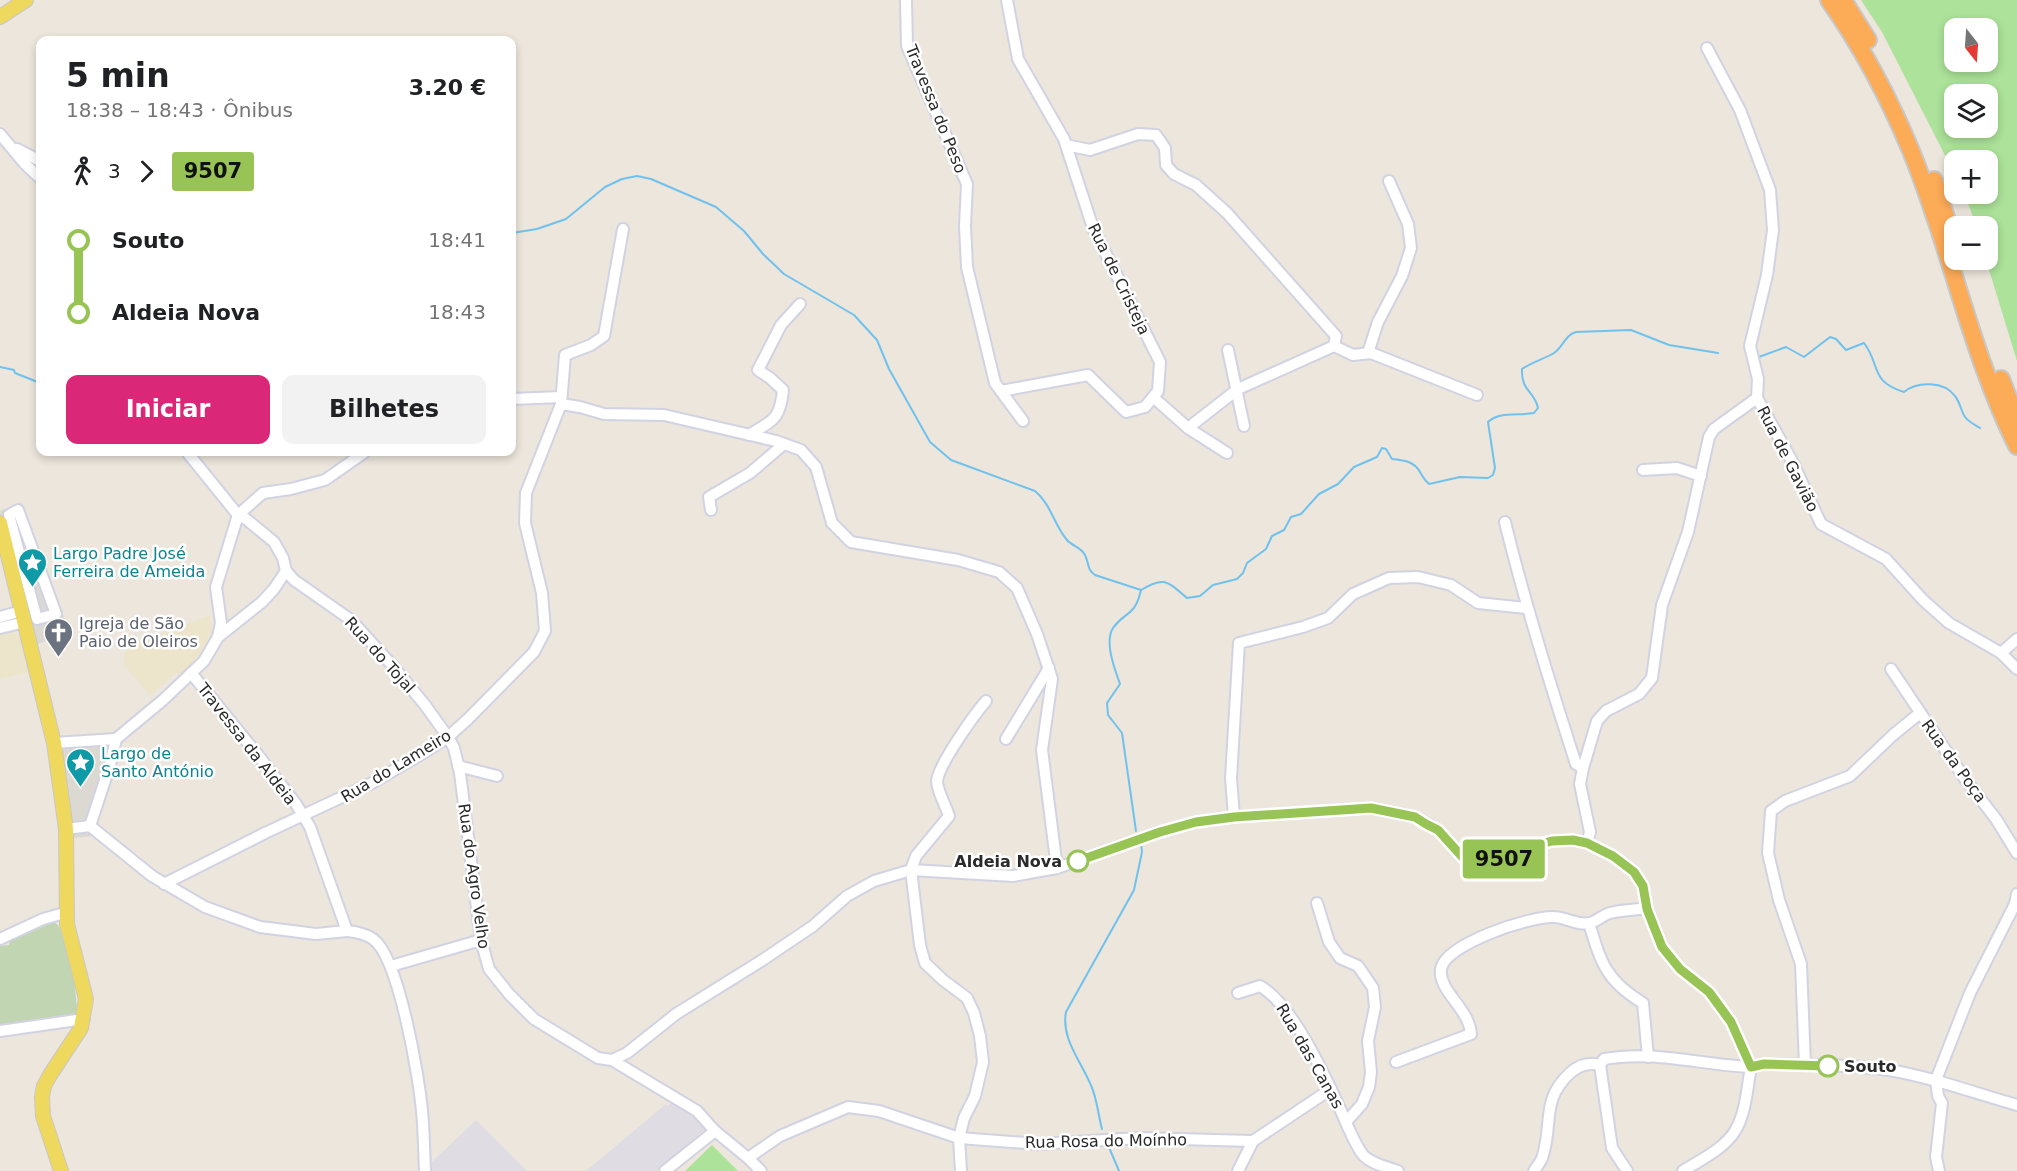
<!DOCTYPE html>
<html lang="pt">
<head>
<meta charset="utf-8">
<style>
	:root { --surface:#fff; --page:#f2f2f2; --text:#202124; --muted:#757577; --accent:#db2777 }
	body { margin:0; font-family:"DejaVu Sans",sans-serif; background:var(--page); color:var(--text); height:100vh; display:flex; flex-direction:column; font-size:22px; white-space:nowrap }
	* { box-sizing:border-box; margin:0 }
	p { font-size:20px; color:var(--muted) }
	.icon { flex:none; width:33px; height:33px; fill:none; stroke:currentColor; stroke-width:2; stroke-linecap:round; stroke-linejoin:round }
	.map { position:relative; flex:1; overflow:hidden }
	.side { position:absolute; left:36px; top:36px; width:480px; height:420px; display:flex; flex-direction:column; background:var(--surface); border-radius:12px; box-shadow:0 3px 9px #0003 }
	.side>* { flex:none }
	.badge { padding:0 12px; border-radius:4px; font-size:21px; line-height:39px }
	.needle { width:39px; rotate:163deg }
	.tools { position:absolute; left:1944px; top:18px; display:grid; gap:12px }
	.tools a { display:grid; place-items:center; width:54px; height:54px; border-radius:12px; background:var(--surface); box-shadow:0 3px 9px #0003; font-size:30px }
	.map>.badge { position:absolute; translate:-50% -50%; box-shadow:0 0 0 3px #fff }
	.legs { display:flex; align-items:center; gap:9px; height:66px; padding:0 30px; font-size:20px }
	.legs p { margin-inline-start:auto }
	.summary { display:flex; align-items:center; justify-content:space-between; height:102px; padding:0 30px }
	h1 { font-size:33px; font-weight:800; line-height:45px }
	.action { display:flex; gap:12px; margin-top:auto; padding:12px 30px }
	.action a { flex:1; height:69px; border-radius:12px; background:var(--accent); color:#fff; font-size:24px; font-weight:800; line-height:69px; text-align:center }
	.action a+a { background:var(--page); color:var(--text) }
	ul { padding:0 30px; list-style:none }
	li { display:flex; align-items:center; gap:21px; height:72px; font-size:22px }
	li i { display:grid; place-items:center; width:9px; height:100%; margin:0 8px; background:currentColor }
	li i::after { content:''; width:15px; height:15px; margin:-8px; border:4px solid; border-radius:50%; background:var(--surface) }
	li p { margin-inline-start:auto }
	li:first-child i { background:linear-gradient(#0000 50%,currentColor 0) }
	li:last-child i { background:linear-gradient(currentColor 50%,#0000 0) }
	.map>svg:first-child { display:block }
	.industrial { fill:#dfdce4 }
	.education { fill:#ede5cb }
	.green { fill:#ace299; fill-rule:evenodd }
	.cemetery { fill:#c1d5b3 }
	.plaza { fill:#dcd9d3 }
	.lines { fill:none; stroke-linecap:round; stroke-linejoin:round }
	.stream { stroke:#70c2ed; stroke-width:2 }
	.minor-casing { stroke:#d1d3e2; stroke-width:14 }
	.major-casing { stroke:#c8c8c8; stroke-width:16 }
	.highway-casing { stroke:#c8c8c8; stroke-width:20 }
	.minor { stroke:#fff; stroke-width:10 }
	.major { stroke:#efd85e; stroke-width:14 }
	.highway { stroke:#fcab57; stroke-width:16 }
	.line-1-casing { stroke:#fff; stroke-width:14 }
	.line-1 { stroke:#98c455; stroke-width:9 }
	.stop-1-dot { fill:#fff; stroke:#98c455; stroke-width:3 }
	.labels { text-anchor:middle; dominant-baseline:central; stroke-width:5; stroke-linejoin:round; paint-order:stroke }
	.street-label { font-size:16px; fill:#2a2a2a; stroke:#fff }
	.culture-label { font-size:16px; fill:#0d838f; stroke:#fff; text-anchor:start }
	.worship-label { font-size:16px; fill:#5b616d; stroke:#fff; text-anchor:start }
	.stop-label { font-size:16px; font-weight:bold; fill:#2a2a2a; stroke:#fff; text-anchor:end }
</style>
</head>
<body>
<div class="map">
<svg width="2017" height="1171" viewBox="0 0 2017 1171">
	<rect width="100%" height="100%" fill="#ece6dc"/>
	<g class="industrial">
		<path d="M672 1102 694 1117 705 1129 656 1171H586L666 1104 668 1106Z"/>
		<path d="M476 1120 527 1171H432V1162Z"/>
	</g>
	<g class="education">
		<path d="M210 615 212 629 208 642 200 654 180 675 176 673 150 695 123 664 126 647Z"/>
		<path d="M9 631 23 637 29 672 0 679V633Z"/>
	</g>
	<g class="green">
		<path d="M1861 0H2017V361L1986 260H1988V226H1976L1965 194H1988V160H1954V173L1882 32ZM1954 28H1988V62H1954ZM1954 94H1988V128H1954Z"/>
		<path d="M712 1145 738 1171H685Z"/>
	</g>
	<path class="cemetery" d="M54 922 59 926 73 970 78 1017 0 1029V946L9 945 10 940Z"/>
	<g class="plaza">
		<path d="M21 503 70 633 26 648 0 542V511Z"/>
		<path d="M113 732 122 744 117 752 92 836 60 840 47 742Z"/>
	</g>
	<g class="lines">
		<g class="stream">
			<path d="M512 233 537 229 566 219 605 187 622 179 637 176 651 179 716 207 744 231 763 254 784 274 854 315 877 340 889 369 930 442 951 460 1035 491C1051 504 1054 525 1067 540 1072 546 1081 547 1085 555 1089 563 1087 570 1095 575L1141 590"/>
			<path d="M1756 358 1786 347 1804 357 1830 337 1836 339 1846 350 1864 343C1881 365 1869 381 1904 392 1917 381 1944 381 1955 396 1960 402 1961 411 1965 417 1969 422 1975 425 1980 428"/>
			<path d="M0 367 14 370 15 373 40 383"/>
			<path d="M1141 590C1164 576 1167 581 1187 598L1200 596 1213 585 1237 579 1243 573 1247 563 1266 549 1272 536 1284 530 1291 517 1301 514 1319 494 1338 484 1354 467 1377 457 1382 448 1386 449 1392 459C1403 460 1414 461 1420 472 1423 477 1424 480 1429 484L1460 477 1488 478 1493 475 1495 468 1488 422C1499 411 1519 416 1534 413L1538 408C1534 390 1521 392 1522 369 1532 362 1544 359 1554 353 1563 347 1565 335 1576 332L1631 330 1669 345 1718 353"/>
			<path d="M1136 831 1122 733 1108 715 1107 703 1120 684C1115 670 1104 642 1113 628 1125 611 1135 617 1141 590"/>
			<path d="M1102 1129C1098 1114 1097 1097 1090 1083 1080 1060 1061 1038 1066 1012L1134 890 1142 852 1141 844"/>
			<path d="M1108 1145 1119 1171"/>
		</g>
		<defs>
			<g id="minor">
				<path d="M906 0 907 46 967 184 965 226 967 267 995 383 1023 421"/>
				<path d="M1707 48 1740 110 1770 190 1773 230 1767 275 1750 346 1758 379 1757 398"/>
				<path d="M0 134 25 164 40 178"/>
				<path d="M1066 145 1090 150 1138 134 1156 135 1165 148 1166 165 1174 174 1196 185 1227 213 1336 336 1334 346 1238 389 1188 428"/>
				<path d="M17 149 40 161"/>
				<path d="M1334 346 1353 355 1371 353 1477 395"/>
				<path d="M1228 350 1244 426"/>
				<path d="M1368 353 1378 322 1402 276 1411 248 1408 224 1389 181"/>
				<path d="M1001 391 1088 375 1126 412 1145 407 1158 391 1160 362 1093 228 1064 139 1018 59 1007 0"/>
				<path d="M1153 397 1188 428 1227 453"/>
				<path d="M1757 398 1793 463 1821 524 1886 559 1923 600 1949 623 2001 653 2017 669"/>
				<path d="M512 399 561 397"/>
				<path d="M561 404 580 407 604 414 664 415 776 441 801 450 816 467 832 523 851 542 958 560 999 572 1017 588 1037 634 1052 679 1042 750 1057 868"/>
				<path d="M749 435C773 420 780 420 783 390L770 378 758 370 781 325 800 304"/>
				<path d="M187 452 238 515 246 519 274 542 283 558 286 571 294 580 351 620 392 665 425 705 448 737 454 748 460 773 481 940 489 969 509 994 534 1019 598 1058 612 1060 627 1053 676 1014 761 961 813 926 847 896 874 881 911 870 1013 876 1057 868 1160 832 1196 822 1234 817 1371 808 1415 817 1438 830 1466 861 1476 865 1488 866 1525 848 1552 841 1573 840 1587 843 1613 856 1634 872 1643 886 1647 908 1662 947 1680 969 1709 992 1731 1022 1751 1067"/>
				<path d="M1643 470 1677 468 1701 476"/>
				<path d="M18 510 56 614 37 619 9 515Z"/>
				<path d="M711 510 709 497 750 473 784 444"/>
				<path d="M1505 522C1525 604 1550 684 1576 764L1583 768"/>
				<path d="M0 617 22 611"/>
				<path d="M0 628 25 622"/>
				<path d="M218 637 221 623 216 587 238 515 263 493 291 489 325 480 365 452"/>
				<path d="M2001 653 2017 639"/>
				<path d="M1891 669 1965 779 1996 819 2017 853"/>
				<path d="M191 673 258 755 296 804 310 827 347 931C357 932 366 934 373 939 399 957 419 1078 422 1111 424 1131 424 1151 425 1171"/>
				<path d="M116 739 163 700 204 661 218 637 262 602 274 589 286 571"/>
				<path d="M1006 739 1049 668"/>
				<path d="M54 743 116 739"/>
				<path d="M458 766 497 776"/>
				<path d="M1234 817 1231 778 1239 643 1303 627 1328 618 1353 594 1389 578 1418 577 1451 585 1478 603 1526 608"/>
				<path d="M90 826 152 876 205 907 260 927 316 934 347 931"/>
				<path d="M90 826 110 765 116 739"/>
				<path d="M66 829 90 826"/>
				<path d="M1587 843 1590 832 1580 784 1583 768 1597 721 1606 711 1639 694 1652 678 1662 605 1688 532 1709 437 1714 429 1757 398"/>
				<path d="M164 884 265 833 372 783 425 752 448 737 468 719 534 652 545 631 542 593 525 523 526 493 561 404 565 355 591 345 604 336 623 229"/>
				<path d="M1317 903 1329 942 1340 958 1358 966 1373 988 1375 1007 1368 1041 1371 1072 1369 1087 1362 1104 1346 1122"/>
				<path d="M1589 923C1601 963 1606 981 1643 1003L1648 1057"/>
				<path d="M0 939 43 919 68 912"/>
				<path d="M391 966 481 940"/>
				<path d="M1238 993 1260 986C1293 1005 1325 1076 1341 1111 1347 1124 1355 1146 1364 1156 1372 1164 1387 1167 1398 1171"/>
				<path d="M0 1031 84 1019"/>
				<path d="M612 1060 697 1111 715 1131 748 1158 761 1171"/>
				<path d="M1396 1062 1471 1034C1469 1008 1438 991 1441 969 1445 944 1530 916 1554 917 1566 917 1577 926 1590 923 1597 921 1603 915 1610 913 1622 910 1635 910 1647 908"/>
				<path d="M1600 1065 1604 1059C1653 1050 1702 1065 1751 1067L1764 1064C1804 1065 1850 1064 1888 1070 1932 1077 1974 1093 2017 1105"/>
				<path d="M1600 1065 1612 1148 1627 1171"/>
				<path d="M1805 1065 1801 964 1779 900 1768 853 1771 811 1785 801 1850 776 1893 735 1920 713"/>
				<path d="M1936 1080 1970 993 2015 904 2017 894"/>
				<path d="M1936 1080 1938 1096 1942 1103 1936 1157 1939 1171"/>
				<path d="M748 1158 780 1136 848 1107 879 1111 959 1138 1038 1144 1140 1138 1253 1141"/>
				<path d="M665 1171 715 1131"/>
				<path d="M961 1171 959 1138 964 1118 975 1096 983 1062 980 1036 974 1013 967 998 943 980 925 963 920 945 911 870 916 856 949 816C946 806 937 791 937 781 939 764 974 715 986 701"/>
				<path d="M1238 1171 1253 1141 1331 1089"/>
				<path d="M1534 1171C1537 1166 1542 1161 1543 1155 1553 1122 1541 1100 1570 1073 1579 1065 1589 1062 1600 1065"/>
				<path d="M1683 1171C1700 1160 1724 1149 1735 1131 1746 1113 1747 1088 1751 1067"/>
			</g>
			<g id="major">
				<path d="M0 17 26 0"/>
				<path d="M0 523 54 743 66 829 67 924 86 999 81 1028 50 1075 44 1086 42 1097 43 1116 61 1171"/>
			</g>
			<g id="highway">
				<path d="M1829 0C1862 47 1889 98 1911 151 1951 248 1970 352 2017 446"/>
				<path d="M1843 0 1868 40"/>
				<path d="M1934 180 1954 242"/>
				<path d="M2001 379 2017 420"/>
			</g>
		</defs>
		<use href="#minor" class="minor-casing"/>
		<use href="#major" class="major-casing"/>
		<use href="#highway" class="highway-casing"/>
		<use href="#minor" class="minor"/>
		<use href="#major" class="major"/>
		<use href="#highway" class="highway"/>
	</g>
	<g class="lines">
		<defs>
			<path id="line-1" d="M1078 861 1160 832 1196 822 1234 817 1371 808 1415 817 1426 824 1438 830 1466 861 1476 866H1488L1525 848 1552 841 1573 840 1587 843 1613 856 1634 872 1643 886 1647 909 1662 947 1680 969 1709 992 1731 1022 1751 1067 1764 1064 1828 1066"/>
		</defs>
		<use href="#line-1" class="line-1-casing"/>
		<use href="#line-1" class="line-1"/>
	</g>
	<defs>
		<symbol id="sight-pin" viewBox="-11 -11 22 30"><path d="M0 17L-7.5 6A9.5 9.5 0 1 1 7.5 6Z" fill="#0f9aa8" stroke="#fff"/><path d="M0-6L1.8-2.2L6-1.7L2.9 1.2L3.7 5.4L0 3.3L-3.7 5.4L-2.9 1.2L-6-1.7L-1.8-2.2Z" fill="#fff"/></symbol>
		<symbol id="church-pin" viewBox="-11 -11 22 30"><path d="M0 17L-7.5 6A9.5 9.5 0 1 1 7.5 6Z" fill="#6b7280" stroke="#fff"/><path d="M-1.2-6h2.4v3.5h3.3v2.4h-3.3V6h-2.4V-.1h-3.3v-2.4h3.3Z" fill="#fff"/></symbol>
	</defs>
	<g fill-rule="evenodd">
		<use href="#sight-pin" x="16" y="546" width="33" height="45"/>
		<use href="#church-pin" x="42" y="616" width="33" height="45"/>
		<use href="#sight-pin" x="64" y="746" width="33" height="45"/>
	</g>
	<g class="stop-1-dot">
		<circle cx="1078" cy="861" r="10"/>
		<circle cx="1828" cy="1066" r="10"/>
	</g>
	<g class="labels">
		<g class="street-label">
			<text transform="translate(936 109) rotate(68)">Travessa do Peso</text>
			<text transform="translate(1119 279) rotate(64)">Rua de Cristeja</text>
			<text transform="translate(1788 459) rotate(63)">Rua de Gavião</text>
			<text transform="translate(380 655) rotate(48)">Rua do Tojal</text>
			<text transform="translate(247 744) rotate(52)">Travessa da Aldeia</text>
			<text transform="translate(1954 761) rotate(54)">Rua da Poça</text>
			<text transform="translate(396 766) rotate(-31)">Rua do Lameiro</text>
			<text transform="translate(474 876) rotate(82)">Rua do Agro Velho</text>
			<text transform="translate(1310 1056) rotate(60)">Rua das Canas</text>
			<text transform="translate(1106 1141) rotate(-1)">Rua Rosa do Moínho</text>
		</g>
		<g class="culture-label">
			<text x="53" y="553">Largo Padre José<tspan x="53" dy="18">Ferreira de Ameida</tspan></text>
			<text x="101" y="753">Largo de<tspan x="101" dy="18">Santo António</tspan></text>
		</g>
		<g class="worship-label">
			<text x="79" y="623">Igreja de São<tspan x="79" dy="18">Paio de Oleiros</tspan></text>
		</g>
		<g class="stop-label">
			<text x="1062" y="861">Aldeia Nova</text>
			<text x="1844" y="1066" text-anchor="start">Souto</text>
		</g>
	</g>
</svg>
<div class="tools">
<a><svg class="needle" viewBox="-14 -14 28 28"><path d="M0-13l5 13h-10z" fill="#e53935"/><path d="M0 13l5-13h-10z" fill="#757577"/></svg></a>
<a><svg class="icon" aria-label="layers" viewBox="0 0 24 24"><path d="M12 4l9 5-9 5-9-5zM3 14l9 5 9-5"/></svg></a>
<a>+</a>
<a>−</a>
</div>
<b class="badge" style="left:1504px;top:859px;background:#98c455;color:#111">9507</b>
<section class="side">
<div class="summary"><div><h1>5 min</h1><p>18:38 – 18:43 · Ônibus</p></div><b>3.20 €</b></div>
<div class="legs"><svg class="icon" aria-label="walk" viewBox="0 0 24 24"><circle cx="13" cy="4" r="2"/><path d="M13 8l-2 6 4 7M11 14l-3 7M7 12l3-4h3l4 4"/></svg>3<svg class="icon" aria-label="forward" viewBox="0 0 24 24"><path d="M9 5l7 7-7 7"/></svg><b class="badge" style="background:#98c455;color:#111">9507</b></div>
<ul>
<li><i style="color:#98c455"></i><b>Souto</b><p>18:41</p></li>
<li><i style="color:#98c455"></i><b>Aldeia Nova</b><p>18:43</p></li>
</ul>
<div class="action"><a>Iniciar</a><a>Bilhetes</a></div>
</section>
</div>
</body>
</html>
